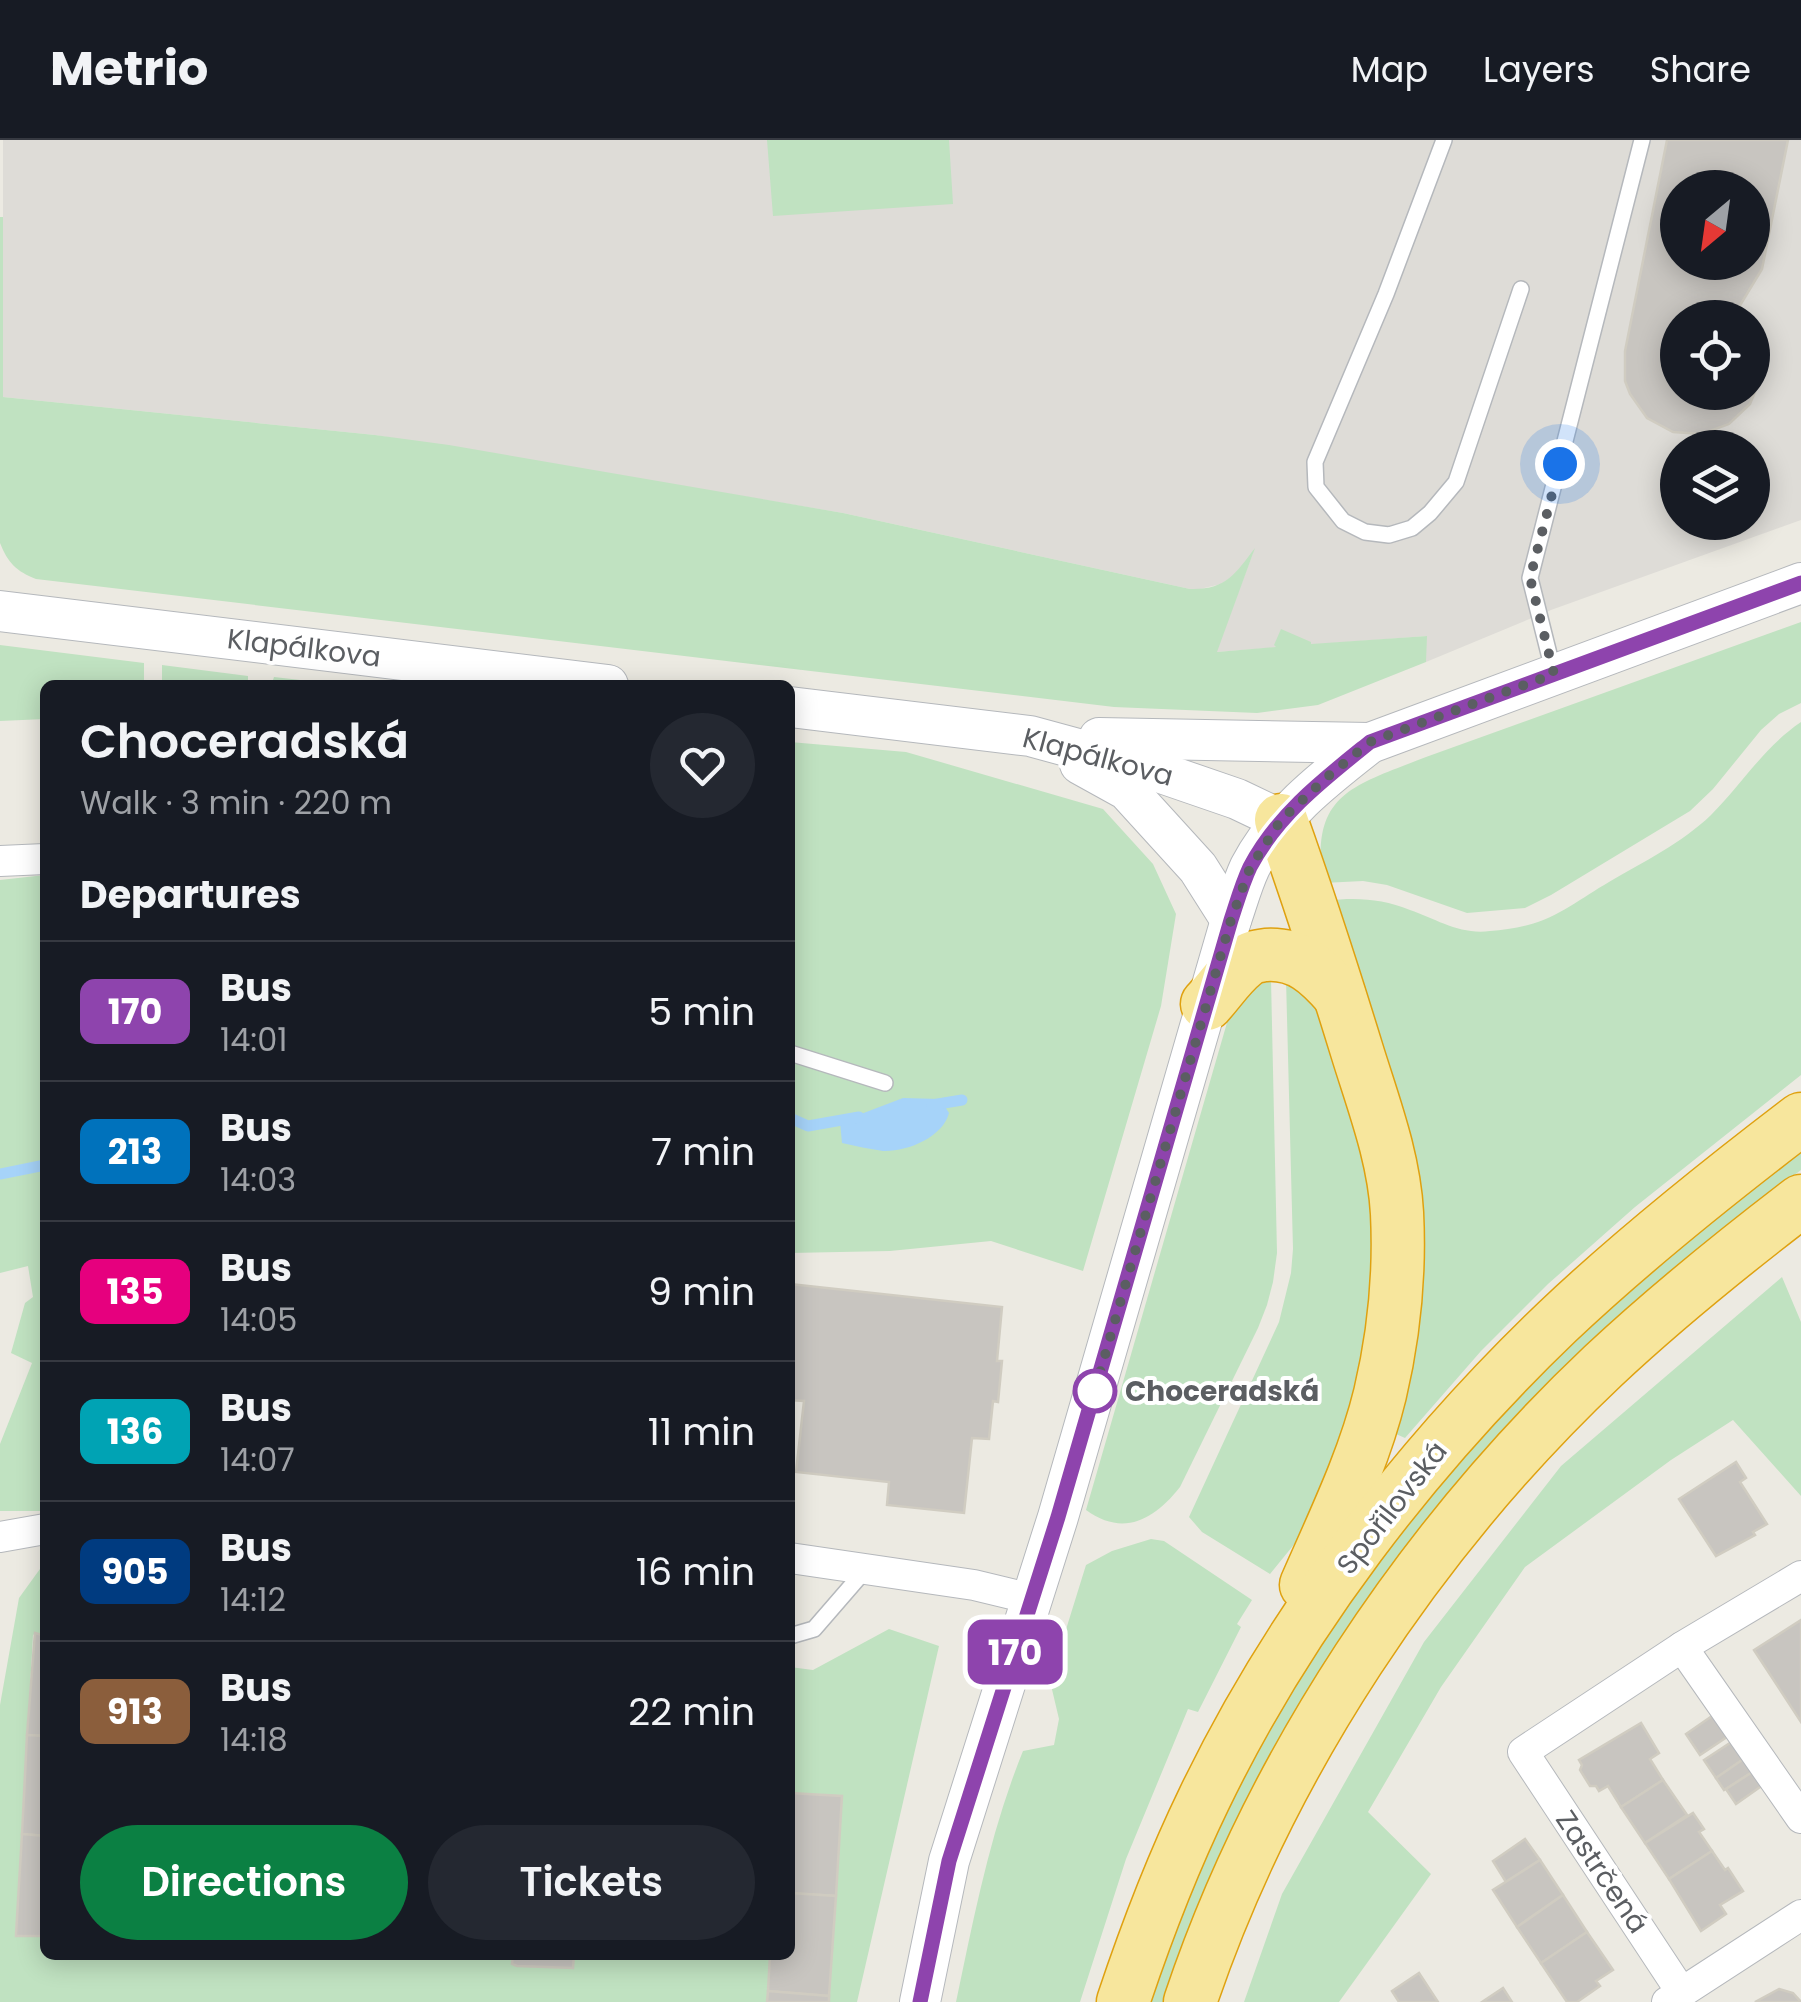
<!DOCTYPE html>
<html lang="en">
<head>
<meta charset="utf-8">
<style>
	:root { --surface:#171b24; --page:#242831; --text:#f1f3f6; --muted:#9ea1a6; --line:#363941; --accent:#0b8043 }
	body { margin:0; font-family:Poppins,sans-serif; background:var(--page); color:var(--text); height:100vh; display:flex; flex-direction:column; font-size:38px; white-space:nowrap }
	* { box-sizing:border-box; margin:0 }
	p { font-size:32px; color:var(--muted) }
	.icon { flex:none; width:55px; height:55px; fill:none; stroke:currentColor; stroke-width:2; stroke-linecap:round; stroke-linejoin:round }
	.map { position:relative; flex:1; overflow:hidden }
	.panel { position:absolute; left:40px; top:540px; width:755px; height:1280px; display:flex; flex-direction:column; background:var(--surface); border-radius:15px; box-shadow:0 5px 25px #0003 }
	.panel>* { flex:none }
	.badge { padding:0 20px; border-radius:15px; font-size:35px; line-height:65px }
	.needle { width:65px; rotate:209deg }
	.tools { position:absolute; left:1660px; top:30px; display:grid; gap:20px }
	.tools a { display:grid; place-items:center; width:110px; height:110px; border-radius:50%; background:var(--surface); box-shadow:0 5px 25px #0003; font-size:50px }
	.you { position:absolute; width:50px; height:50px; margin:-25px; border:8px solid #fff; border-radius:50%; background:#1a73e8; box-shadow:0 0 0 15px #1a73e833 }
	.map>.badge { position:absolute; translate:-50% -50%; box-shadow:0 0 0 5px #fff }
	h2 { padding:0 40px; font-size:38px; line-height:90px }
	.round { display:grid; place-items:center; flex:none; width:105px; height:105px; border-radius:52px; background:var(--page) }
	.headline { display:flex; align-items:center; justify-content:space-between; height:170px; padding:0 40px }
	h1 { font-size:48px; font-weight:600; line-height:75px }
	.primary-button { display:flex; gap:20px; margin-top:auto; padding:20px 40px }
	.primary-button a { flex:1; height:115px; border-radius:60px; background:var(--accent); color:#fff; font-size:40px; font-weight:600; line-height:115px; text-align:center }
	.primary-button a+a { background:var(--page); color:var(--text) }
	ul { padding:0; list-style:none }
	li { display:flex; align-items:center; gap:30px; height:140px; padding:0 40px; border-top:2px solid var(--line) }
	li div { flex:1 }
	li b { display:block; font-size:38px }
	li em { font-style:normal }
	li .badge { min-width:110px; font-weight:700; text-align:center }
	header { display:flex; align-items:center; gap:60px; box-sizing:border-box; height:140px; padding:0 50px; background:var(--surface); border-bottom:2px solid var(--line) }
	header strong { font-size:48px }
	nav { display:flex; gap:55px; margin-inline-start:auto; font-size:35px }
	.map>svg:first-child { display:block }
	.industrial { fill:#dedcd7; fill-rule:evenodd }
	.green { fill:#c0e2c1 }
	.water { fill:#a6d3f9 }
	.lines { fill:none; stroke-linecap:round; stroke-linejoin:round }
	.stream { stroke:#a6d3f9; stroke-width:11 }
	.building { fill:#c8c5c0; stroke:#d0ccc1; stroke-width:2.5; fill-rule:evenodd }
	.service-casing { stroke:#b5b8bc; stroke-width:18 }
	.minor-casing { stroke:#b5b8bc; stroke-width:32 }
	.tertiary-casing { stroke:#b5b8bc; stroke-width:42 }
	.trunk-casing { stroke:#dfa110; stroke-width:55 }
	.service { stroke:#fff; stroke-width:15 }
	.minor { stroke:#fff; stroke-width:30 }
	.tertiary { stroke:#fff; stroke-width:40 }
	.trunk { stroke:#f7e69d; stroke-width:52 }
	.line-casing { stroke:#fff; stroke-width:22 }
	.line { stroke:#8e44ad; stroke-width:15 }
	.walk { stroke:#5b5e62; stroke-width:10; stroke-dasharray:0 18 }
	.stop-dot { fill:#fff; stroke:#8e44ad; stroke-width:5 }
	.labels { text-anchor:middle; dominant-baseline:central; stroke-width:8; stroke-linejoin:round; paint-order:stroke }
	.street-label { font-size:28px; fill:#5b5e62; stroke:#fff }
	.stop-label { font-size:28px; font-weight:bold; fill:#5b5e62; stroke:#fff; text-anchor:start }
</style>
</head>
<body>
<header>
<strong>Metrio</strong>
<nav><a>Map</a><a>Layers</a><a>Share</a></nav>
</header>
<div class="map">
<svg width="1801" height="1862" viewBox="0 0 1801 1862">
	<rect width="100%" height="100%" fill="#eceae2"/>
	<path class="industrial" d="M3 0H1801V380L1551 470 1426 522V496L1216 512 1253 413 1233 436 1221 444 1200 449H1190L843 373 375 295 3 257ZM1678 48H1752V122H1678ZM1678 178H1752V252H1678ZM1678 308H1752V382H1678Z"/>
	<g class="green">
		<path d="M767 0H949L953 64 773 76Z"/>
		<path d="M0 77H3V257L375 295 449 305 843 373 1190 449C1226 450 1235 434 1255 408L1217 512 1276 507 1274 505 1281 489 1311 502V504L1427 496 1426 522 1318 565 1257 573 1114 567 36 439C16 431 8 423 0 403Z"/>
		<path d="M1801 482V563L1779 574 1761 590 1713 649 1690 671 1551 755 1525 768 1467 773 1387 745 1363 741 1323 743C1310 653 1353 646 1426 617Z"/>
		<path d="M0 505 144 523V545H45V579L0 581Z"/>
		<path d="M162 525 248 536V540L272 543 274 537 344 545H162Z"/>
		<path d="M1801 582V935L1635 1067 1548 1144 1481 1211 1405 1298 1396 1294 1409 1233 1327 761C1356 757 1382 759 1410 770 1436 779 1460 795 1490 791 1502 790 1516 788 1528 785 1557 778 1583 757 1609 742 1643 722 1682 703 1711 675 1742 644 1764 607 1801 582Z"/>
		<path d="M790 602 906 612 1103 669 1153 724 1176 774 1161 866 1083 1131 991 1101 890 1111 790 1113Z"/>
		<path d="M45 735V1371H0V1304L32 1223 11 1213 25 1163 33 1157 28 1126 0 1133V740Z"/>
		<path d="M1271 839 1277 1113 1273 1142 1267 1165 1258 1188 1180 1347C1154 1380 1123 1397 1086 1370L1233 862 1256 845Z"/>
		<path d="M1286 839 1313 849 1364 1008 1377 1110 1367 1226 1305 1391 1270 1434 1202 1392 1189 1377 1279 1182 1291 1133 1293 1109Z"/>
		<path d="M1801 1008V1030L1753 1066 1576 1218 1165 1862H1147L1163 1816 1237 1644 1315 1509 1375 1424 1481 1294 1639 1137Z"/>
		<path d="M1782 1137 1801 1182V1356L1733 1280 1671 1320 1525 1427 1441 1547 1368 1672 1431 1734 1339 1862H1244L1282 1754 1424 1502 1561 1326Z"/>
		<path d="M1151 1399 1164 1401 1252 1460 1237 1484 1241 1487 1198 1572 1188 1569 1126 1719 1080 1862H956C974 1777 990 1692 1023 1611L1054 1605 1059 1579 1050 1541 1086 1425 1112 1411Z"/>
		<path d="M45 1422V1496L36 1493 33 1495 16 1794 17 1796H45V1815H513L512 1824 573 1828 574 1815H770L767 1862H0V1565L19 1458Z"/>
		<path d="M889 1489 939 1506 857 1862H829L842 1657 790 1653V1527L813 1530Z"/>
	</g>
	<path class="water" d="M903 958 940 959 949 973C943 997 907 1012 883 1011 869 1009 856 1006 842 1003L840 982Z"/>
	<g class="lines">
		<g class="stream">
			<path d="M932 965 962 960"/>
			<path d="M790 978 808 986 859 977"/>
			<path d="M0 1034 45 1025"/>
		</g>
	</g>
	<g class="building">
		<path d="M1667 0H1788L1762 129 1736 172 1742 178H1678V252H1752V191L1759 208 1761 237 1750 264 1729 284 1702 294 1673 292 1647 278 1630 254 1625 241V211ZM1678 48H1752V122H1678Z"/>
		<path d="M790 1144 1002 1167 997 1221H1002L998 1262 993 1261 989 1299 972 1298 964 1373 887 1365 889 1342 796 1332 804 1261 790 1260Z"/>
		<path d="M1736 1322 1746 1338 1740 1342 1767 1384 1753 1392 1755 1395 1716 1416 1679 1359Z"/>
		<path d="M1801 1480V1582L1754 1510Z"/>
		<path d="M35 1493 45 1496V1596L27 1595Z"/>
		<path d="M1715 1574 1730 1595 1700 1615 1686 1594Z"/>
		<path d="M1641 1583 1659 1613 1650 1619 1663 1640 1621 1667 1608 1646 1599 1651 1596 1646H1590L1580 1630 1582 1625 1579 1620Z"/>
		<path d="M27 1595 45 1596V1696L22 1694Z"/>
		<path d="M1733 1601 1745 1618 1716 1638 1704 1620Z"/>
		<path d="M1745 1618 1754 1631 1724 1650 1716 1638Z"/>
		<path d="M1754 1631 1763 1645 1736 1664 1726 1649Z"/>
		<path d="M1663 1640 1687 1675 1645 1703 1621 1667Z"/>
		<path d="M790 1653 842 1656 836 1756 790 1753Z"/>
		<path d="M1693 1673 1704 1689 1699 1692 1712 1711 1669 1739 1645 1703Z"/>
		<path d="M22 1694 45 1696V1796H16V1794Z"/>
		<path d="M1525 1699 1540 1720 1506 1742 1493 1721Z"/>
		<path d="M1712 1711 1725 1730 1728 1728 1743 1751 1720 1765 1726 1774 1701 1791 1669 1739Z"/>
		<path d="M1540 1720 1563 1755 1517 1787 1493 1750Z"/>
		<path d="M790 1753 836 1756 829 1856 768 1851 770 1815H790Z"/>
		<path d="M1563 1755 1587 1792 1541 1823 1517 1787Z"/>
		<path d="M1587 1792 1613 1830 1596 1841 1600 1846 1577 1862H1567L1541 1823Z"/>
		<path d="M513 1815H574L573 1828 517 1826 512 1824Z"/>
		<path d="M1419 1833 1438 1862H1399L1392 1851Z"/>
		<path d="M1503 1848 1512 1862H1482Z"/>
		<path d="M1779 1849 1793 1853 1801 1862H1755Z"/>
		<path d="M768 1851 829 1856V1862H767Z"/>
	</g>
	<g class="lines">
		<defs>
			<g id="service">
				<path d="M1444 0 1386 154 1315 322 1316 347 1343 381 1365 392 1389 395 1412 388 1430 373 1456 342 1521 149"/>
				<path d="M1554 534 1530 438 1642 0"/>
				<path d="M790 913 885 943"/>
				<path d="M790 1496 814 1489 866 1429"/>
			</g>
			<g id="minor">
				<path d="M0 721 45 719"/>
				<path d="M0 1397 45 1389"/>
				<path d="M790 1418 974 1445 1032 1459"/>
				<path d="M1682 1507 1801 1678"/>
				<path d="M1682 1853 1523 1612 1682 1507 1801 1436"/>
				<path d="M1667 1862 1801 1775"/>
			</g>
			<g id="tertiary">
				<path d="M0 471 608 545"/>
				<path d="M790 567 1030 596 1144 627 1237 659 1281 680"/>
				<path d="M1099 598 1370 603"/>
				<path d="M1080 624 1127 650 1198 728 1231 780"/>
				<path d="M920 1862 949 1721 1058 1377 1231 780C1237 763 1242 744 1250 727 1278 674 1324 639 1370 603L1801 443"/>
			</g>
			<g id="trunk">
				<path d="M1281 680C1308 756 1333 833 1357 911 1373 963 1394 1017 1397 1073 1400 1133 1394 1195 1380 1254 1364 1320 1333 1383 1306 1445"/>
				<path d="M1207 864C1219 851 1230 834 1244 823 1250 817 1258 816 1266 815 1299 813 1319 832 1339 855"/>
				<path d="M1123 1862C1146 1793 1172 1725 1204 1659 1289 1482 1416 1317 1557 1182 1634 1109 1717 1043 1801 979"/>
				<path d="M1190 1862C1270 1624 1421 1398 1603 1226 1666 1167 1733 1113 1801 1061"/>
			</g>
		</defs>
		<use href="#service" class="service-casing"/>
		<use href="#minor" class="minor-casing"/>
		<use href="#tertiary" class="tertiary-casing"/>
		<use href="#trunk" class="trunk-casing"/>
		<use href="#service" class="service"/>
		<use href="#minor" class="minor"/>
		<use href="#tertiary" class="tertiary"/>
		<use href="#trunk" class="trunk"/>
	</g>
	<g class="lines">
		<defs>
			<path id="line" d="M920 1862 949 1721 1058 1377 1231 780C1237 762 1242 744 1250 727 1278 674 1324 639 1370 602L1801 443"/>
		</defs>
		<use href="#line" class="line-casing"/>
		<use href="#line" class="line"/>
		<path class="walk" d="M1095 1251 1090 1267 1231 780 1250 728 1281 680 1326 638 1370 602 1554 534 1530 438 1560 324"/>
	</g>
	<circle class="stop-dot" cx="1095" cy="1251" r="20"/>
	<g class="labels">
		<g class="street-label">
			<text transform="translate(304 508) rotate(7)">Klapálkova</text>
			<text transform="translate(1098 617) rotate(15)">Klapálkova</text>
			<text transform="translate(1392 1368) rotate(-52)">Spořilovská</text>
			<text transform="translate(1602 1732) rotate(56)">Zastrčená</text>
		</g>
		<g class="stop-label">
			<text x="1125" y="1251">Choceradská</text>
		</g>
	</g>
</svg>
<div class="tools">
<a><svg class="needle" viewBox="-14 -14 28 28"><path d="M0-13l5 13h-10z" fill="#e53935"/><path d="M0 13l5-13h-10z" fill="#9ea1a6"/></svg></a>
<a><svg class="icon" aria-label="locate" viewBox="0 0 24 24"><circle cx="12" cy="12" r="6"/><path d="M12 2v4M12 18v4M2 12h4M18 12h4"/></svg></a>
<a><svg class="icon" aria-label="layers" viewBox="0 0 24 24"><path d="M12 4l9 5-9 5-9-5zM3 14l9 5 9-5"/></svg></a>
</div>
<div class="you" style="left:1560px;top:324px"></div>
<b class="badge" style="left:1015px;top:1512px;background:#8e44ad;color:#fff">170</b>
<section class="panel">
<div class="headline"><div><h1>Choceradská</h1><p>Walk · 3 min · 220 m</p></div><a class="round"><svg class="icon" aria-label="heart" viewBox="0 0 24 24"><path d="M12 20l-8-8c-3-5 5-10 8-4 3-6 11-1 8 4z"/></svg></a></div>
<h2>Departures</h2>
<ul>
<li><span class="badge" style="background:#8e44ad;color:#fff">170</span><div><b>Bus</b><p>14:01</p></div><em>5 min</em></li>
<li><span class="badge" style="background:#0072bc;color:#fff">213</span><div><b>Bus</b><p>14:03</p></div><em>7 min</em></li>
<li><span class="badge" style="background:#e6007e;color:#fff">135</span><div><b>Bus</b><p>14:05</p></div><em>9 min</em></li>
<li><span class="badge" style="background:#00a3b4;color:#fff">136</span><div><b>Bus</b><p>14:07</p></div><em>11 min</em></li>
<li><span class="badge" style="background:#003b80;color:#fff">905</span><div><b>Bus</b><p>14:12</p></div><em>16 min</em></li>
<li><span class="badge" style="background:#8b5e3c;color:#fff">913</span><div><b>Bus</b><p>14:18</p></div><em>22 min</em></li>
</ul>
<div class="primary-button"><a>Directions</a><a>Tickets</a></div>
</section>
</div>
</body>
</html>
